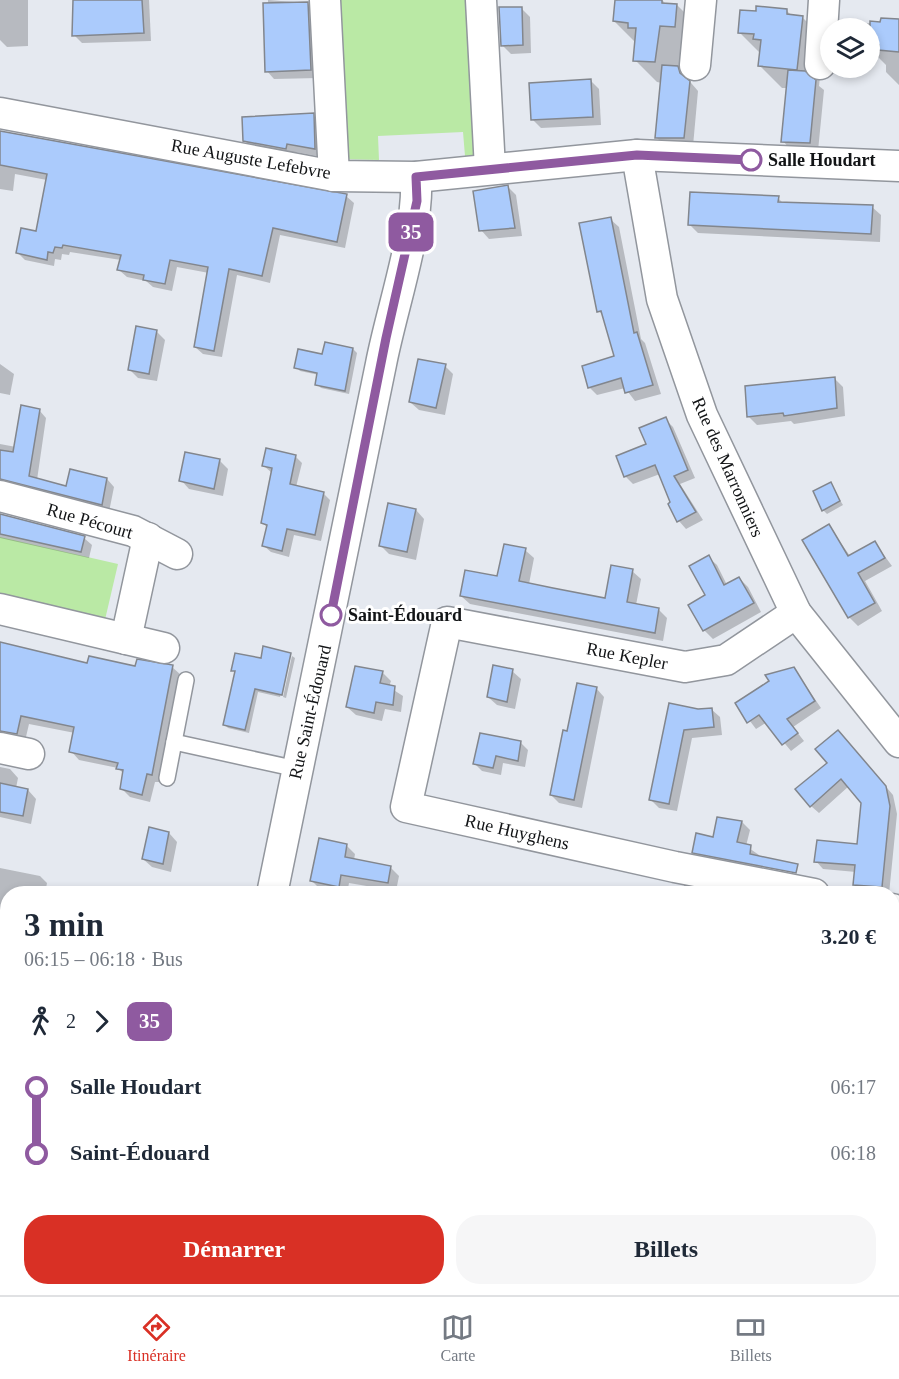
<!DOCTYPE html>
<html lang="fr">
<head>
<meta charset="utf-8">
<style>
	:root { --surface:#fff; --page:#f6f6f7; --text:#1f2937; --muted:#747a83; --line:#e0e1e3; --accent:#d93025 }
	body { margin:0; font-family:"Times New Roman",serif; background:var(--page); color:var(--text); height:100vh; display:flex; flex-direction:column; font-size:22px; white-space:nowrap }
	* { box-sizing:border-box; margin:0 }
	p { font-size:20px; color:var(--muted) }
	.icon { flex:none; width:33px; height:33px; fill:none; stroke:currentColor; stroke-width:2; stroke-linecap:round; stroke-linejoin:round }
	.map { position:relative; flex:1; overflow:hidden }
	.sheet { position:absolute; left:0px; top:886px; width:900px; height:410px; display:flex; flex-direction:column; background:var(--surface); border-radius:24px 24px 0 0; box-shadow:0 3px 9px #0003 }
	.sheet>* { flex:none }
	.badge { padding:0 12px; border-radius:9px; font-size:21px; line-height:39px }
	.fabs { position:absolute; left:820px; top:18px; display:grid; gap:12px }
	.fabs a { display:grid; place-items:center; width:60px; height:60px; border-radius:50%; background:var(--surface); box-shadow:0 3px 9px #0003; font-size:30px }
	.map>.badge { position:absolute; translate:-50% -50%; box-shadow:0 0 0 3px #fff }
	.legs { display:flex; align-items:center; gap:9px; height:66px; padding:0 24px; font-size:20px }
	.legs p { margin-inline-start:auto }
	.headline { display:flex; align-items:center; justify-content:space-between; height:102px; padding:0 24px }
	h1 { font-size:33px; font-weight:700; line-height:45px }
	.primary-button { display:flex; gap:12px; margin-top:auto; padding:12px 24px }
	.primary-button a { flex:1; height:69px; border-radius:24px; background:var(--accent); color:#fff; font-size:24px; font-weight:700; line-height:69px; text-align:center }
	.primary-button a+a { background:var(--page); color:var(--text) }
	ul { padding:0 24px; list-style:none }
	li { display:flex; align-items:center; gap:21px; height:66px; font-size:22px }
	li i { display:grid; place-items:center; width:9px; height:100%; margin:0 8px; background:currentColor }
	li i::after { content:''; width:15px; height:15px; margin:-8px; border:4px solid; border-radius:50%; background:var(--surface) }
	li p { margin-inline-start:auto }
	li:first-child i { background:linear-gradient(#0000 50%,currentColor 0) }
	li:last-child i { background:linear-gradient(currentColor 50%,#0000 0) }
	.menu { display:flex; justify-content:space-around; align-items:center; height:84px; border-top:2px solid var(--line); background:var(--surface); font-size:16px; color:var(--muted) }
	.menu a { display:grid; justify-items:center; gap:3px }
	.menu .selected { color:var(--accent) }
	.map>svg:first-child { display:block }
	.green { fill:#bae9a5 }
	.shadow { fill:#0003 }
	.building { fill:#abcbfc; stroke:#82868d; stroke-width:1.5 }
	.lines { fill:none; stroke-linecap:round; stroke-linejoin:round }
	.service-casing { stroke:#92969d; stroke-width:18 }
	.minor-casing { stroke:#92969d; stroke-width:33 }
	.service { stroke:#fff; stroke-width:15 }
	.minor { stroke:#fff; stroke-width:30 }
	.line-1-casing { stroke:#fff; stroke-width:14 }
	.line-1 { stroke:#8f5aa0; stroke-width:9 }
	.stop-1-dot { fill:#fff; stroke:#8f5aa0; stroke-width:3 }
	.labels { text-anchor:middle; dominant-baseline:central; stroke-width:6; stroke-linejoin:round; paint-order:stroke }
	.street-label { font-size:18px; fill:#121416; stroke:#fff }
	.stop-label { font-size:18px; font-weight:bold; fill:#121416; stroke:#fff; text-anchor:start }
</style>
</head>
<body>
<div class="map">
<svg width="899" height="1295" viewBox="0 0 899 1295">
	<rect width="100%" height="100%" fill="#e5e9f0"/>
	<g class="green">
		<path d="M333 0H470L476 155 465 156 463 132 378 136 379 160 339 159Z"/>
		<path d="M0 537 118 564 104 624 0 599Z"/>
		<path d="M0 1150 7 1153V1178L0 1215Z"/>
	</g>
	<g class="shadow">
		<path d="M0 0H28V46L7 47 0 40Z"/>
		<path d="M74 0H149L151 41 82 43 74 35Z"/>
		<path d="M268 0 307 3 315 11 318 78 274 79 267 71Z"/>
		<path d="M632 0H662L667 5H677L699 27 697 49 681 47 679 69 698 91 693 146H665L657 138 662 83 657 82 635 60 636 43 614 21Z"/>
		<path d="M521 8 530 17 531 53 511 54 502 45Z"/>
		<path d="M787 11 792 16 802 17 824 39 819 86 824 90 818 151 791 150 783 141 788 88H782L760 66 761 54 739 32Z"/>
		<path d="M899 21V85L886 72V65L870 49V28H866V23L882 24Z"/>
		<path d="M591 81 599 89 601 125 541 128 533 120Z"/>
		<path d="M313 115 322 124 323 157 296 152 295 157 253 149 245 141Z"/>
		<path d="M0 132 346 196 354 203 345 248 280 235 270 283 237 275 222 357 203 354 195 347 209 273 177 267 172 291 153 287 146 281 127 277 119 270 121 260 70 252 69 255 62 254 61 260 55 259 54 266 25 260 18 253 38 232 47 180 15 174 13 191 0 189Z"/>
		<path d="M508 187 516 195 522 236 489 239 481 230Z"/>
		<path d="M778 198 784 204 872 207 881 215 880 242 698 233 689 224Z"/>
		<path d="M610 219 619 227 641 339 645 343 661 394 635 401 625 388 597 395 589 387 616 357 604 317 599 311Z"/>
		<path d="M157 332 165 340 157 381 138 378 129 369Z"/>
		<path d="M353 349 357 353 349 394 321 388 317 384 319 375 300 371 296 367 323 356Z"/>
		<path d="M0 364 14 374 10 395 0 393Z"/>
		<path d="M445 366 453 374 445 415 419 410 410 402Z"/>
		<path d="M834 378 843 387 845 416 794 424 791 421 757 425 749 417Z"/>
		<path d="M39 410 46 418 37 480 67 488 107 479 114 487 109 512 0 489V444L16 447Z"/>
		<path d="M665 419 673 427 695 478 680 484 703 520 686 529 679 521 660 474 633 484 625 476Z"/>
		<path d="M186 454 220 461 228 469 223 496 189 489 181 480Z"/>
		<path d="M295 456 302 463 296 487 323 493 330 500 321 541 294 535 289 557 271 552 264 546 268 528 263 523 272 473 264 466Z"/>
		<path d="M830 484 843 505 827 514 823 510Z"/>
		<path d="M416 510 424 519 416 560 389 554 381 546Z"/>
		<path d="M0 515 84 538 92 545 89 558 0 538Z"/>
		<path d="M829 526 850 556 875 543 892 566 865 581 882 611 858 626 849 617Z"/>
		<path d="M525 550 534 558 529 584 606 599 632 571 641 579 636 605 659 610 667 618 663 641 470 604 461 596 498 578Z"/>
		<path d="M708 557 717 565 727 585 739 578 748 587 761 612 713 639 704 630Z"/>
		<path d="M0 644 88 665 172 667 181 675 160 782H155L150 802 130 797 122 789 124 774 118 768 79 760 71 751 75 733 29 724 25 741 0 742Z"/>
		<path d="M291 654 280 697 258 692 249 733 228 728 224 724 236 673 233 670 263 660Z"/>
		<path d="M292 656 295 658 286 698 283 697Z"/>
		<path d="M794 668 821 708 793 727 804 741 791 751 767 722 756 729 737 704Z"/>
		<path d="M512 671 521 679 515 709 497 705 488 697Z"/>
		<path d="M382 672 391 681 389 687 403 696 401 712 385 709 382 721 356 715 347 707Z"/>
		<path d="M596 688 604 697 582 808 559 803 551 795 568 733Z"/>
		<path d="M670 705 697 711 711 709 720 717 722 735 692 738 677 811 659 808 651 800Z"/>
		<path d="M845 739 893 795 897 814 889 894 862 892 854 884 856 872 823 869 816 861 858 846 863 803 849 786 819 813 811 806 829 763Z"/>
		<path d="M521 743 528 750 525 767 503 763 501 775 482 771 474 763Z"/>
		<path d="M0 767 10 769 18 778 16 788 28 790 36 799 31 824 0 817Z"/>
		<path d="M742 822 750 830 746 846 759 855 761 872 701 860 693 852Z"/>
		<path d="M169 833 177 842 171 872 152 867 143 859Z"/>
		<path d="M346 845 355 854 354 860 391 868 399 876 396 891 349 883 347 894 320 889 312 881Z"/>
		<path d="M0 868 40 876 47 883 45 894H8V938L0 937Z"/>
		<path d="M0 989 8 996V1058L0 1056Z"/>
		<path d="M227 1288H289L288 1295H227Z"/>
		<path d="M373 1288H396L394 1295Z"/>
		<path d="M452 1288H482L481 1295H451Z"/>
		<path d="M533 1288H554L560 1295H532Z"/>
		<path d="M597 1288H669L667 1295H600Z"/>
		<path d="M832 1288H881L894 1295H830Z"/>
	</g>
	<g class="building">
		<path d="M73 0H142L144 33 72 36Z"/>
		<path d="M615 0H662V3L677 4 675 27 660 26 655 62 633 61 636 28H628V23L613 21Z"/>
		<path d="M308 2 311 70 265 72 263 3Z"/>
		<path d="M756 6 787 9V14L803 16 797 70 758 66 761 40 753 39 754 34 738 33 740 10 756 11Z"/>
		<path d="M499 7H522L523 45 501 46Z"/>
		<path d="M881 18 899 19V52L878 50 879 45H870V21L880 22Z"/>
		<path d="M662 65 678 66 680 73 690 81 684 138H655Z"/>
		<path d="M788 70 805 71 816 80 810 143 781 142Z"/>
		<path d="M591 79 593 117 531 120 529 83Z"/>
		<path d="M314 113 315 149 287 144 286 149 243 141 242 117Z"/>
		<path d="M0 131 347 194 337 242 273 228 262 276 229 269 214 351 194 347 208 267 170 260 165 284 143 280 144 275 117 270 121 255 63 245 62 248 55 247 53 253 48 252 47 260 16 253 21 228 36 231 47 174 0 165Z"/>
		<path d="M508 185 515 228 479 231 473 191Z"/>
		<path d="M690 192 779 196 778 202 873 205 871 234 688 225Z"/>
		<path d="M611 217 634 333 637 332 653 385 625 393 621 378 588 388 582 366 614 356 601 311 597 312 579 223Z"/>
		<path d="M136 326 157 330 149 374 128 370Z"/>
		<path d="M325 342 353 348 345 391 315 385 317 373 294 368 298 349 322 354Z"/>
		<path d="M418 359 446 364 436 408 409 402Z"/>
		<path d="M835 377 837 408 784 416 783 413 747 417 745 386Z"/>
		<path d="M21 405 40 409 29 476 66 486 70 469 107 478 102 505 0 479V450L13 452Z"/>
		<path d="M666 417 688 470 674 476 696 512 677 522 668 504 670 502 655 465 624 477 616 456 646 444 639 428Z"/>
		<path d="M266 448 296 455 290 484 324 492 315 535 287 529 282 551 262 546 267 525 261 523 272 468 262 466Z"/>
		<path d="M185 452 220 459 214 489 179 481Z"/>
		<path d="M831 482 840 501 822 511 813 491Z"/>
		<path d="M388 503 416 509 407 552 379 546Z"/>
		<path d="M0 514 85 536 81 552 0 534Z"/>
		<path d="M829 524 848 556 875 541 885 558 858 573 875 603 848 618 802 540Z"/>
		<path d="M504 544 526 548 519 581 553 588 605 598 611 565 633 569 627 602 659 608 655 633 460 596 465 570 497 576Z"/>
		<path d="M709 555 724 585 739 577 754 603 703 631 688 605 705 595 689 566Z"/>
		<path d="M0 642 87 663 89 656 135 666 137 659 173 665 152 775 147 774 142 795 120 789 123 770 116 769 118 763 69 752 74 727 21 716 17 734 0 731Z"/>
		<path d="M263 646 291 653 282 695 255 689 245 730 223 725 235 671H231L235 653 261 658Z"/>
		<path d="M493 665 513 669 507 702 487 697Z"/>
		<path d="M355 666 383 671 380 683 395 686 393 705 376 702 374 713 346 707Z"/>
		<path d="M794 667 815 701 787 719 798 733 782 745 759 715 747 723 735 703 769 681 765 675Z"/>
		<path d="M577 683 597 687 574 800 550 795 563 730 567 731Z"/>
		<path d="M669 703 698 709 712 708 714 727 684 730 669 804 649 800Z"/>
		<path d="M838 730 886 786 890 806 882 887 853 885 855 865 814 862 817 840 857 844 861 803 841 779 810 807 795 789 827 763 815 749Z"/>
		<path d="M480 733 521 741 518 761 496 756 493 768 473 764Z"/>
		<path d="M0 783 28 789 23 816 0 812Z"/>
		<path d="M717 817 742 821 737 842 751 845 750 854 798 864 796 873 692 853 696 833 713 837Z"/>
		<path d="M149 827 169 832 163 864 142 859Z"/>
		<path d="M319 838 347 844 345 857 391 866 388 883 341 875 339 887 310 881Z"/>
		<path d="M685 886 724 894H683Z"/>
	</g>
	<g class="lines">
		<defs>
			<g id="service">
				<path d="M174 742 297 769"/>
				<path d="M167 778 186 680"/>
			</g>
			<g id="minor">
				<path d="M325 0 334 176"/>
				<path d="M481 0 490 169"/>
				<path d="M820 64 824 0"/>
				<path d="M695 65 701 0"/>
				<path d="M0 113 334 176 416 177 637 155 899 166"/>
				<path d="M637 155 662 299 702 415 796 613 899 742"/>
				<path d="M0 496 133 531 177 554"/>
				<path d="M0 609 164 648"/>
				<path d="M796 613 726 660 685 667 447 622 406 807 675 867 814 894"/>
				<path d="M126 639 148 538"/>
				<path d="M0 748 29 754"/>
				<path d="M272 894C307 717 346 541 381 364 392 307 419 232 416 177"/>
				<path d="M892 909 899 911"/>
				<path d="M0 962 8 964"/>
				<path d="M892 980 899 949"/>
				<path d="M892 1190 899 1192"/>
				<path d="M762 1288 788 1293"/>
				<path d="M190 1295 192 1288"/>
			</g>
		</defs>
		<use href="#service" class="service-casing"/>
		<use href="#minor" class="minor-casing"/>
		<use href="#service" class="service"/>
		<use href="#minor" class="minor"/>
	</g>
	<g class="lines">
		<defs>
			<path id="line-1" d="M331 615 386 338 417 201 416 177 637 155 751 160"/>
		</defs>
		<use href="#line-1" class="line-1-casing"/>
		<use href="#line-1" class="line-1"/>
	</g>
	<g class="stop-1-dot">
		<circle cx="751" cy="160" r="10"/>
		<circle cx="331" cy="615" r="10"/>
	</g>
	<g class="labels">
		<g class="street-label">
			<text transform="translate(251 159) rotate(10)">Rue Auguste Lefebvre</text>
			<text transform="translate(728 467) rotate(66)">Rue des Marronniers</text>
			<text transform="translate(90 521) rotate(16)">Rue Pécourt</text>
			<text transform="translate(627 656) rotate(11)">Rue Kepler</text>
			<text transform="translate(310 712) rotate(-77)">Rue Saint-Édouard</text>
			<text transform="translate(517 832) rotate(13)">Rue Huyghens</text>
		</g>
		<g class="stop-label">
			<text x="768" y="160">Salle Houdart</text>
			<text x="348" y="615">Saint-Édouard</text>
		</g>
	</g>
</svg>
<div class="fabs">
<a><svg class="icon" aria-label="layers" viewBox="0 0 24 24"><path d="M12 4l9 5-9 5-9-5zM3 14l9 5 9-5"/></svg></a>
</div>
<b class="badge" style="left:411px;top:232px;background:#8f5aa0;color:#fff">35</b>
<section class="sheet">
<div class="headline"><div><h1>3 min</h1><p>06:15 – 06:18 · Bus</p></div><b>3.20 €</b></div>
<div class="legs"><svg class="icon" aria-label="walk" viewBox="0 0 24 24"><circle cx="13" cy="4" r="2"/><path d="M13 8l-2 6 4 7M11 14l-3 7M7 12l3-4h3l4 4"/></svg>2<svg class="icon" aria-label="forward" viewBox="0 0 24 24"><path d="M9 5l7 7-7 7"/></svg><b class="badge" style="background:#8f5aa0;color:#fff">35</b></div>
<ul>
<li><i style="color:#8f5aa0"></i><b>Salle Houdart</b><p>06:17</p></li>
<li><i style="color:#8f5aa0"></i><b>Saint-Édouard</b><p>06:18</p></li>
</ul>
<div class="primary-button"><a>Démarrer</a><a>Billets</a></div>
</section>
</div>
<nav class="menu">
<a class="selected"><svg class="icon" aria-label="directions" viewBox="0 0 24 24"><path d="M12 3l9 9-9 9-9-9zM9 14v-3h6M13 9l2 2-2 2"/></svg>Itinéraire</a>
<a><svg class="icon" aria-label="map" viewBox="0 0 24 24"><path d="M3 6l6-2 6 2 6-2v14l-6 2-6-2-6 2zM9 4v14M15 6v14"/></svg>Carte</a>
<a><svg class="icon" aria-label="tickets" viewBox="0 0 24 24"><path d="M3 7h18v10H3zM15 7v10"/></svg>Billets</a>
</nav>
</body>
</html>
